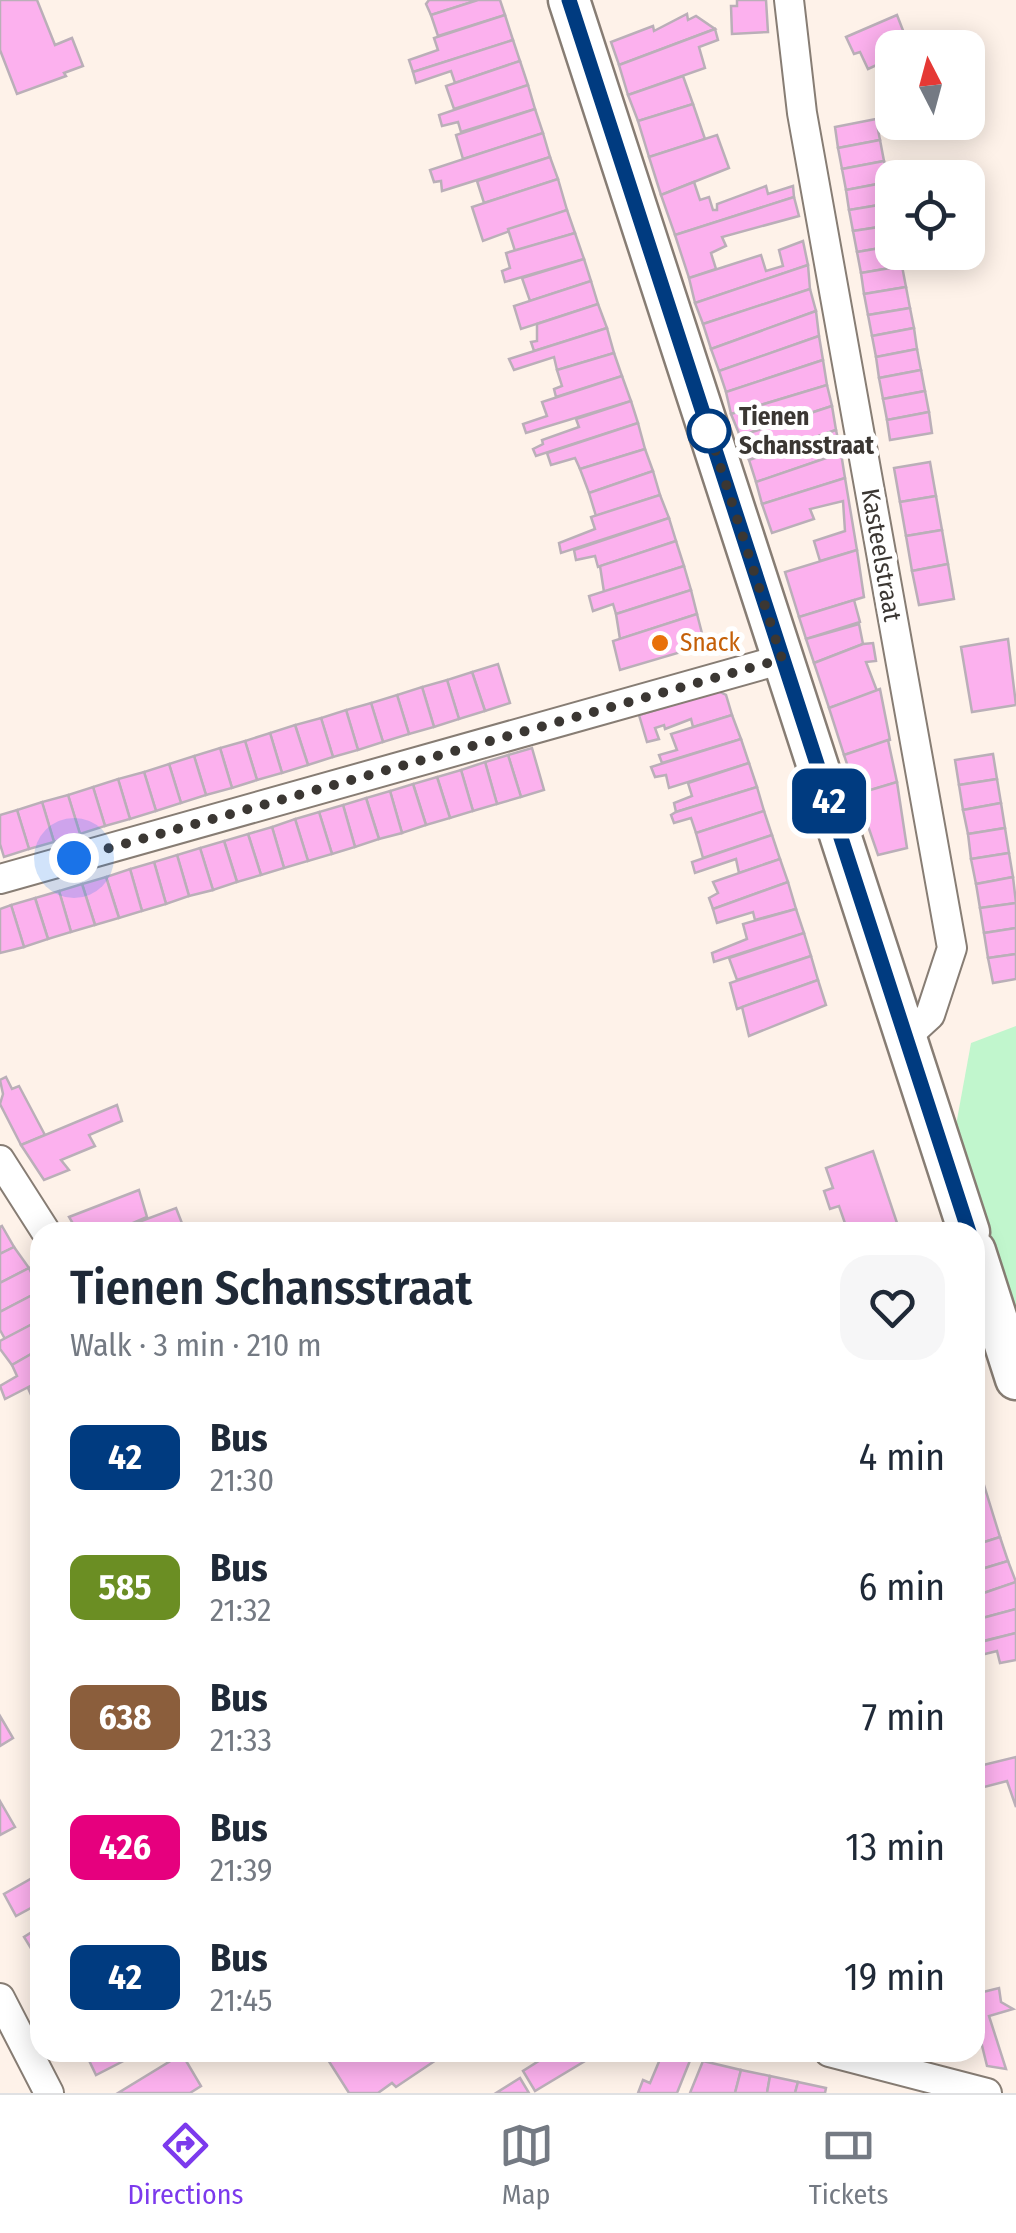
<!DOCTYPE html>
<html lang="en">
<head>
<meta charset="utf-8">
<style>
	:root { --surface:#fff; --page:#f6f6f7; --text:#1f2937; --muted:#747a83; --line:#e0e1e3; --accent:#7c3aed }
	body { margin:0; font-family:"Fira Sans Condensed",sans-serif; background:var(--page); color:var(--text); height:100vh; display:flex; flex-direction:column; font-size:38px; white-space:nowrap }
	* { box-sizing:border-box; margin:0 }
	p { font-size:32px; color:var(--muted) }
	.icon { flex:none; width:55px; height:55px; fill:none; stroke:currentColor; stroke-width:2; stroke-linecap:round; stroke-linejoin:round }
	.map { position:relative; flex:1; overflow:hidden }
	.details { position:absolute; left:30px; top:1222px; width:955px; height:840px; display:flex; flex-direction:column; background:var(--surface); border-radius:30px; box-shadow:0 5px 25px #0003 }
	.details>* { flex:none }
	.badge { padding:0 20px; border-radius:15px; font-size:35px; line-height:65px }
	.needle { width:65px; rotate:354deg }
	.buttons { position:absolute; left:875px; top:30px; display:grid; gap:20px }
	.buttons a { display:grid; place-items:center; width:110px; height:110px; border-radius:20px; background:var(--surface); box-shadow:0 5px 25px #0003; font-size:50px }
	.you { position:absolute; width:50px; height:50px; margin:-25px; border:8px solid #fff; border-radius:50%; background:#1a73e8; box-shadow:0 0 0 15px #1a73e833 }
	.map>.badge { position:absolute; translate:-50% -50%; box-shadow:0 0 0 5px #fff }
	.round { display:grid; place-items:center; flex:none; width:105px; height:105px; border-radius:30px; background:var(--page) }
	.overview { display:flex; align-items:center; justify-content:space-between; height:170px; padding:0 40px }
	h1 { font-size:48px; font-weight:600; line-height:75px }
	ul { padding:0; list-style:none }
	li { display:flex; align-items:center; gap:30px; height:130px; padding:0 40px }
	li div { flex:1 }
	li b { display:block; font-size:38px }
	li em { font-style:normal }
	li .badge { min-width:110px; font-weight:700; text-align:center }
	.tab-bar { display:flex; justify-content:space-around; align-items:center; height:140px; border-top:2px solid var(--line); background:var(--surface); font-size:28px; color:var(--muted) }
	.tab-bar a { display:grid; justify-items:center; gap:5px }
	.tab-bar .active { color:var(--accent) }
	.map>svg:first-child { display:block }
	.green { fill:#c1f6cd }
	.building { fill:#fcb1ee; stroke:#baafb8; stroke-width:2.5 }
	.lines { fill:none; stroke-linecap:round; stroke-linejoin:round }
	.street-casing { stroke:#877d74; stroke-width:32 }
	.secondary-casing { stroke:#877d74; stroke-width:45 }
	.street { stroke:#fff; stroke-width:28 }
	.secondary { stroke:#fff; stroke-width:40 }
	.line-casing { stroke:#fff; stroke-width:22 }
	.line { stroke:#003b80; stroke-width:15 }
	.walk { stroke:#3b3733; stroke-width:10; stroke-dasharray:0 18 }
	.stop-dot { fill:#fff; stroke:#003b80; stroke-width:5 }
	.food-dot { fill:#e8710a; stroke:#fff; stroke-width:4 }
	.labels { text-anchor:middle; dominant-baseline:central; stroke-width:10; stroke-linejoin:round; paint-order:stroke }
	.stop-label { font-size:25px; font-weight:bold; fill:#3b3733; stroke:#fff; text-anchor:start }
	.street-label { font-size:25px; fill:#3b3733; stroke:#fff }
	.food-label { font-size:25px; fill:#c56008; stroke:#fff; text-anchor:start }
</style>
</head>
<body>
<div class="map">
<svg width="1016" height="2093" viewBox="0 0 1016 2093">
	<rect width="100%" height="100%" fill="#fef2e9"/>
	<path class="green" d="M1016 1026V1330L952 1147 971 1043Z"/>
	<g class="building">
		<path d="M0 0H37L55 45 72 38 83 66 64 73 66 76 17 94 0 50Z"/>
		<path d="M429 0H478L431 15 426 4Z"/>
		<path d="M478 0H500L505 15 438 36 431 15Z"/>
		<path d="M737 0H766L768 32 732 34 731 6H737Z"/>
		<path d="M687 14 688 20 696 16 715 29 619 65 611 42 653 26 654 31Z"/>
		<path d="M505 15 513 40 413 72 409 60 438 50 434 38Z"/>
		<path d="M897 15 904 33 899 35 904 48H892V58L868 69 860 52 854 54 846 37Z"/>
		<path d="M715 29 718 40 699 47 705 68 628 95 619 65Z"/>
		<path d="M513 40 520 61 455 83 451 71 416 83 413 72Z"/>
		<path d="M520 61 528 85 454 109 446 86Z"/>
		<path d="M683 76 693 104 638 121 628 95Z"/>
		<path d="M528 85 535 109 461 132 458 122 442 126 439 115Z"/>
		<path d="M693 104 705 139 649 157 638 121Z"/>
		<path d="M535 109 543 133 463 159 456 135Z"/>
		<path d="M876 119 880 140 838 148 835 127Z"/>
		<path d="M543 133 550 157 442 191 441 181 434 182 430 170Z"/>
		<path d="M717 135 729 168 661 195 649 157Z"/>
		<path d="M880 140 884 161 842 169 838 148Z"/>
		<path d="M550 157 558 179 484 203 477 181Z"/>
		<path d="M884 161 888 182 846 190 842 169Z"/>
		<path d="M558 179 567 210 483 241 472 207Z"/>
		<path d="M694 182 700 200 709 197 713 210H717V204L766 186 768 194 793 186 794 197 675 235 661 195Z"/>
		<path d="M888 182 891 203 849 210 846 190Z"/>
		<path d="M794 197 799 216 722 237 726 246 711 253 716 269 689 278 675 235Z"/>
		<path d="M891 203 892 225 853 231 849 210Z"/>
		<path d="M567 210 575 233 515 251 508 229Z"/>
		<path d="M892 225V246L857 252 853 231Z"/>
		<path d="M575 233 584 259 505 282 502 271 510 268 506 253Z"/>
		<path d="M803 241 808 265 695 303 689 278 761 255 766 271 783 266 779 250Z"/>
		<path d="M892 246V252H900L902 266 861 273 857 252Z"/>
		<path d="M584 259 591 281 530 301 522 278Z"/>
		<path d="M808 265 810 289 703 324 695 303Z"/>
		<path d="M902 266 906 287 864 294 861 273Z"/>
		<path d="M591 281 598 304 521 329 514 306Z"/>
		<path d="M906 287 910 308 868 315 864 294Z"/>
		<path d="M810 289 816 311 711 349 703 324Z"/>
		<path d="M598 304 607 328 534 351 531 342 537 341V324Z"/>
		<path d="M910 308 914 328 872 336 868 315Z"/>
		<path d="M816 311 819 336 719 371 711 349Z"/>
		<path d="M607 328 614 353 557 370 554 357 514 370 509 359Z"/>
		<path d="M914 328 917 349 876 357 872 336Z"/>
		<path d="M819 336 823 360 726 392 719 371Z"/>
		<path d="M917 349 921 370 879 378 876 357Z"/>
		<path d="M614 353 622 376 556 397 554 389 562 386 557 370Z"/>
		<path d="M823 360 827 385 731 414 726 392Z"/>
		<path d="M921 370 925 391 883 399 879 378Z"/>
		<path d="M622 376 631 401 526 433 523 424 547 416 542 402Z"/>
		<path d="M827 385 832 406 740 436 731 414Z"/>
		<path d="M925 391 929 412 887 420 883 399Z"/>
		<path d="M631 401 638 423 536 456 533 449 543 444 542 440 579 427 576 419Z"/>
		<path d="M832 406 836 430 749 460 740 436Z"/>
		<path d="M929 412 932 433 890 440 887 420Z"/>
		<path d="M638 423 645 449 580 469 575 458 551 465 547 453Z"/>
		<path d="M836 430 841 453 756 482 749 460Z"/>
		<path d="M645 449 653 471 589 493 580 469Z"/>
		<path d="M841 453 845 478 762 504 756 482Z"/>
		<path d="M930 462 936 496 900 502 894 468Z"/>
		<path d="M653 471 660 495 596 516 589 493Z"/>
		<path d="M845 478 857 550 820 561 814 541 845 531 843 501 810 509 814 519 772 533 762 504Z"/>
		<path d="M660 495 669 518 561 553 559 543 595 529 591 517Z"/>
		<path d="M936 496 942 530 906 536 900 502Z"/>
		<path d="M669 518 676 541 598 567 595 556 576 560 574 550Z"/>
		<path d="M942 530 948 564 912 571 906 536Z"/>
		<path d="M676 541 684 566 604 592 600 566Z"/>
		<path d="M857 550 864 597 799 617 785 572Z"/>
		<path d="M948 564 954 599 919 605 912 571Z"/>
		<path d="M684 566 691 590 616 614 613 604 593 611 589 596Z"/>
		<path d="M691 590 697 614 620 639 616 614Z"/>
		<path d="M854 600 860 622 806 639 799 617Z"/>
		<path d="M697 614 705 645 620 670 613 641Z"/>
		<path d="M859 624 863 644 814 663 806 639Z"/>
		<path d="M1008 639 1016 705 972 712 961 647Z"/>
		<path d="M873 643 876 661 866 662 877 691 829 708 814 663 863 644Z"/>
		<path d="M498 664 510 703 485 711 472 672Z"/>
		<path d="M472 672 485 711 459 719 447 680Z"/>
		<path d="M447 680 459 719 434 727 422 687Z"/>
		<path d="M422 687 434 727 409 734 397 695Z"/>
		<path d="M880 689 890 740 844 755 829 708Z"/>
		<path d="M718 691 726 695 732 715 693 727 691 719 665 729 664 725 655 728 659 739 647 742 639 715Z"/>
		<path d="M397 695 409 734 383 742 371 703Z"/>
		<path d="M371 703 383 742 358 750 346 710Z"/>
		<path d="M346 710 358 750 333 757 321 718Z"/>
		<path d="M732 715 741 739 662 763 659 755 677 750 671 734Z"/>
		<path d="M321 718 333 757 308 765 295 725Z"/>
		<path d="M295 725 308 765 282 773 270 733Z"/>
		<path d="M270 733 282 773 257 780 245 741Z"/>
		<path d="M741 739 749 763 669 788 666 775 655 777 651 767Z"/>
		<path d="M888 740 897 782 857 794 844 755Z"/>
		<path d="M245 741 257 780 232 788 220 748Z"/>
		<path d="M220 748 232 788 206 795 194 756Z"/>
		<path d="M532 748 544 790 521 797 508 755Z"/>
		<path d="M993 754 997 779 959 785 955 760Z"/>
		<path d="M508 755 521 797 497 804 485 762Z"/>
		<path d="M194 756 206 795 181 803 169 764Z"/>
		<path d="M485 762 497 804 473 811 461 770Z"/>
		<path d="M749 763 757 787 676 812 674 803 692 796 688 783Z"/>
		<path d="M169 764 181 803 156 811 144 772Z"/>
		<path d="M461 770 473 811 450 818 437 777Z"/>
		<path d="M144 772 156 811 130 819 118 779Z"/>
		<path d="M437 777 450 818 426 825 413 784Z"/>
		<path d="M118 779 130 819 105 826 93 787Z"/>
		<path d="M997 779 1001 803 963 810 959 785Z"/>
		<path d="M897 782 907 848 878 855 857 794Z"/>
		<path d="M413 784 426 825 402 833 390 791Z"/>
		<path d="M93 787 105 826 80 834 68 795Z"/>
		<path d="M757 787 764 811 696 833 691 818 674 823 671 815 676 812Z"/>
		<path d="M390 791 402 833 379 839 366 798Z"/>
		<path d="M68 795 80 834 54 842 42 802Z"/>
		<path d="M366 798 379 839 355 847 343 805Z"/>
		<path d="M42 802 54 842 29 849 17 810Z"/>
		<path d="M1001 803 1005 828 968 834 963 810Z"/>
		<path d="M343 805 355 847 332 854 319 812Z"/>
		<path d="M17 810 29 849 4 857 0 844V815Z"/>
		<path d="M764 811 772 835 703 858 696 833Z"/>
		<path d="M319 812 332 854 308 861 295 819Z"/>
		<path d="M295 819 308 861 284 868 272 827Z"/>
		<path d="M272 827 284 868 261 875 248 834Z"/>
		<path d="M1005 828 1009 853 971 859 968 834Z"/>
		<path d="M248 834 261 875 237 882 224 841Z"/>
		<path d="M772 835 780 859 739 873 736 859 695 873 692 862Z"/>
		<path d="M224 841 237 882 213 890 200 848Z"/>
		<path d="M200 848 213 890 189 896 177 855Z"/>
		<path d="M1009 853 1013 877 976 884 971 859Z"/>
		<path d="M177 855 189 896 166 904 154 862Z"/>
		<path d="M780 859 788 882 713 909 709 898 718 893 713 882Z"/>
		<path d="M154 862 166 904 142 911 130 869Z"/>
		<path d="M130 869 142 911 119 918 106 877Z"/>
		<path d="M106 877 119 918 95 925 82 884Z"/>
		<path d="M1013 877 1016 903 980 908 976 884Z"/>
		<path d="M788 882 796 909 755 920 753 912 717 923 713 909Z"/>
		<path d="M82 884 95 925 71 932 59 891Z"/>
		<path d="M59 891 71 932 48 939 35 898Z"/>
		<path d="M35 898 48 939 24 947 11 905Z"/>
		<path d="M1016 903V928L984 933 980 908Z"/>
		<path d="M11 905 24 947 0 953V909Z"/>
		<path d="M796 909 804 933 714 962 712 953 747 939 743 924Z"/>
		<path d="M1016 928V954L988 958 984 933Z"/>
		<path d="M804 933 811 956 737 980 729 958Z"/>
		<path d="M1016 954V979L993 983 988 958Z"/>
		<path d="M811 956 818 980 737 1009 730 983Z"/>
		<path d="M818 980 826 1005 749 1036 742 1007Z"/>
		<path d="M6 1077 12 1089 19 1086 45 1135 21 1145 0 1104 3 1094 0 1080Z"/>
		<path d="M117 1105 122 1121 89 1135 95 1146 61 1160 69 1170 44 1180 21 1145Z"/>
		<path d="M873 1151 900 1232H848L839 1206 830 1209 824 1191 833 1188 826 1168Z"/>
		<path d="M139 1190 147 1217 112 1232H78L69 1217Z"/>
		<path d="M176 1208 185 1231 183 1232H112Z"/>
		<path d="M2 1226 14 1247 0 1254V1227Z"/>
		<path d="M14 1247 29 1268 0 1283V1254Z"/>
		<path d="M29 1268 40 1291 0 1312V1283Z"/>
		<path d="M40 1291V1320L5 1339 0 1330V1312Z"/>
		<path d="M40 1320V1349L12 1365 0 1349V1341Z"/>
		<path d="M40 1349V1381L5 1399 0 1386 17 1376 12 1365Z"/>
		<path d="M40 1381V1402L35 1404 28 1388Z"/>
		<path d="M984 1485 1000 1537 975 1545V1488Z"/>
		<path d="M1000 1537 1008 1561 975 1571V1545Z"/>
		<path d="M1008 1561 1016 1582 975 1596V1571Z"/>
		<path d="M1016 1582V1609L975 1620V1596Z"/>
		<path d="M1016 1609V1633L975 1643V1620Z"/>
		<path d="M1016 1633V1660L1000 1663 997 1651 981 1655 977 1643Z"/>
		<path d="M0 1716 13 1738 0 1746Z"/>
		<path d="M1016 1757V1807L1007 1781 980 1788 983 1796 975 1798V1767Z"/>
		<path d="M0 1801 15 1827 0 1835Z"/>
		<path d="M34 1877 40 1888V1903L16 1916 4 1894Z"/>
		<path d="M40 1927V1963L24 1937Z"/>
		<path d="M999 1988 1001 2002 1013 2009 989 2016 1006 2069 987 2066 975 2017V1994Z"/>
		<path d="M85 2052H141L96 2075Z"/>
		<path d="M323 2052H448L396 2087 392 2083 378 2093H349Z"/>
		<path d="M553 2052H600L535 2091 523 2071Z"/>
		<path d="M663 2052H679L691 2058 677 2093H638L643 2080 650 2083Z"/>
		<path d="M182 2054 201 2086 190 2093H118Z"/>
		<path d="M703 2061 741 2070 735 2093H690Z"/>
		<path d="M741 2070 770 2076 767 2093H735Z"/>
		<path d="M770 2076 798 2082 795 2093H767Z"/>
		<path d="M520 2078 529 2093H496Z"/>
		<path d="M798 2082 826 2088 825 2093H795Z"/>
	</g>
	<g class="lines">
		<defs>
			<g id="street">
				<path d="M789 0 802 113 952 948 930 1015 906 1037"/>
				<path d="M0 879 783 659"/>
				<path d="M0 1160 46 1232"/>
				<path d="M0 1998 49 2093"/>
				<path d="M829 2052 987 2093"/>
			</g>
			<g id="secondary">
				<path d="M569 0 969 1232"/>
				<path d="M975 1251 1016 1379"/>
			</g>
		</defs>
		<use href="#street" class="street-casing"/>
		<use href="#secondary" class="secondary-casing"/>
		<use href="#street" class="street"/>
		<use href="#secondary" class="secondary"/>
	</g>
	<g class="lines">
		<defs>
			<path id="line" d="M569 0 969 1232"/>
		</defs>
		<use href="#line" class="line-casing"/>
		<use href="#line" class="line"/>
		<path class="walk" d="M74 858 782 659 709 431"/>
	</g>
	<circle class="stop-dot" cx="709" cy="431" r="20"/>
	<circle class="food-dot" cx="660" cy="643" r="10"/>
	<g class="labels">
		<g class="stop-label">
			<text x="739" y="417">Tienen<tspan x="739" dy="29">Schansstraat</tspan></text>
		</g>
		<g class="street-label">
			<text transform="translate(881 555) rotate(80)">Kasteelstraat</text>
		</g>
		<g class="food-label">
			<text x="680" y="643">Snack</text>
		</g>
	</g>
</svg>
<div class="buttons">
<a><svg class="needle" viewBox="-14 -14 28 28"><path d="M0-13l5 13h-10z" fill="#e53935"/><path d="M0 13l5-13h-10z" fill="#747a83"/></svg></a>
<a><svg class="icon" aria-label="locate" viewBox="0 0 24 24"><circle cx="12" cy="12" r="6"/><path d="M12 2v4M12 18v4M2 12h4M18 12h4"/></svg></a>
</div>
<div class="you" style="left:74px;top:858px"></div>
<b class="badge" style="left:829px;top:801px;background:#003b80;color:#fff">42</b>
<section class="details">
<div class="overview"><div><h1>Tienen Schansstraat</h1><p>Walk · 3 min · 210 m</p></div><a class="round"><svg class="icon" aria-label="heart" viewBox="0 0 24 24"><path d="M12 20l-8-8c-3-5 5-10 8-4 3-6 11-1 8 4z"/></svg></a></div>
<ul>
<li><span class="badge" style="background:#003b80;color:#fff">42</span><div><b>Bus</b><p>21:30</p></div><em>4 min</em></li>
<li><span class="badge" style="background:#6b8e23;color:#fff">585</span><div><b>Bus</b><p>21:32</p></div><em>6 min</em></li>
<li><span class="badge" style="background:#8b5e3c;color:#fff">638</span><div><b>Bus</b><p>21:33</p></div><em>7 min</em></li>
<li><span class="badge" style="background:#e6007e;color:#fff">426</span><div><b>Bus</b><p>21:39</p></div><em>13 min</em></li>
<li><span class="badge" style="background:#003b80;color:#fff">42</span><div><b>Bus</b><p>21:45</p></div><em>19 min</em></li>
</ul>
</section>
</div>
<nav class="tab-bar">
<a class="active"><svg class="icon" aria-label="directions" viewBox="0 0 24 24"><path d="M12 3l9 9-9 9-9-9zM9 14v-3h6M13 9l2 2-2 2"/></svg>Directions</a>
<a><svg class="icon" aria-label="map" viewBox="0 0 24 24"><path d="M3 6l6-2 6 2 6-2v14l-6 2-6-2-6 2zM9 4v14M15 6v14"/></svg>Map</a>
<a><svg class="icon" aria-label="tickets" viewBox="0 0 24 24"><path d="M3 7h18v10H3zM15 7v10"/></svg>Tickets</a>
</nav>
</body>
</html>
